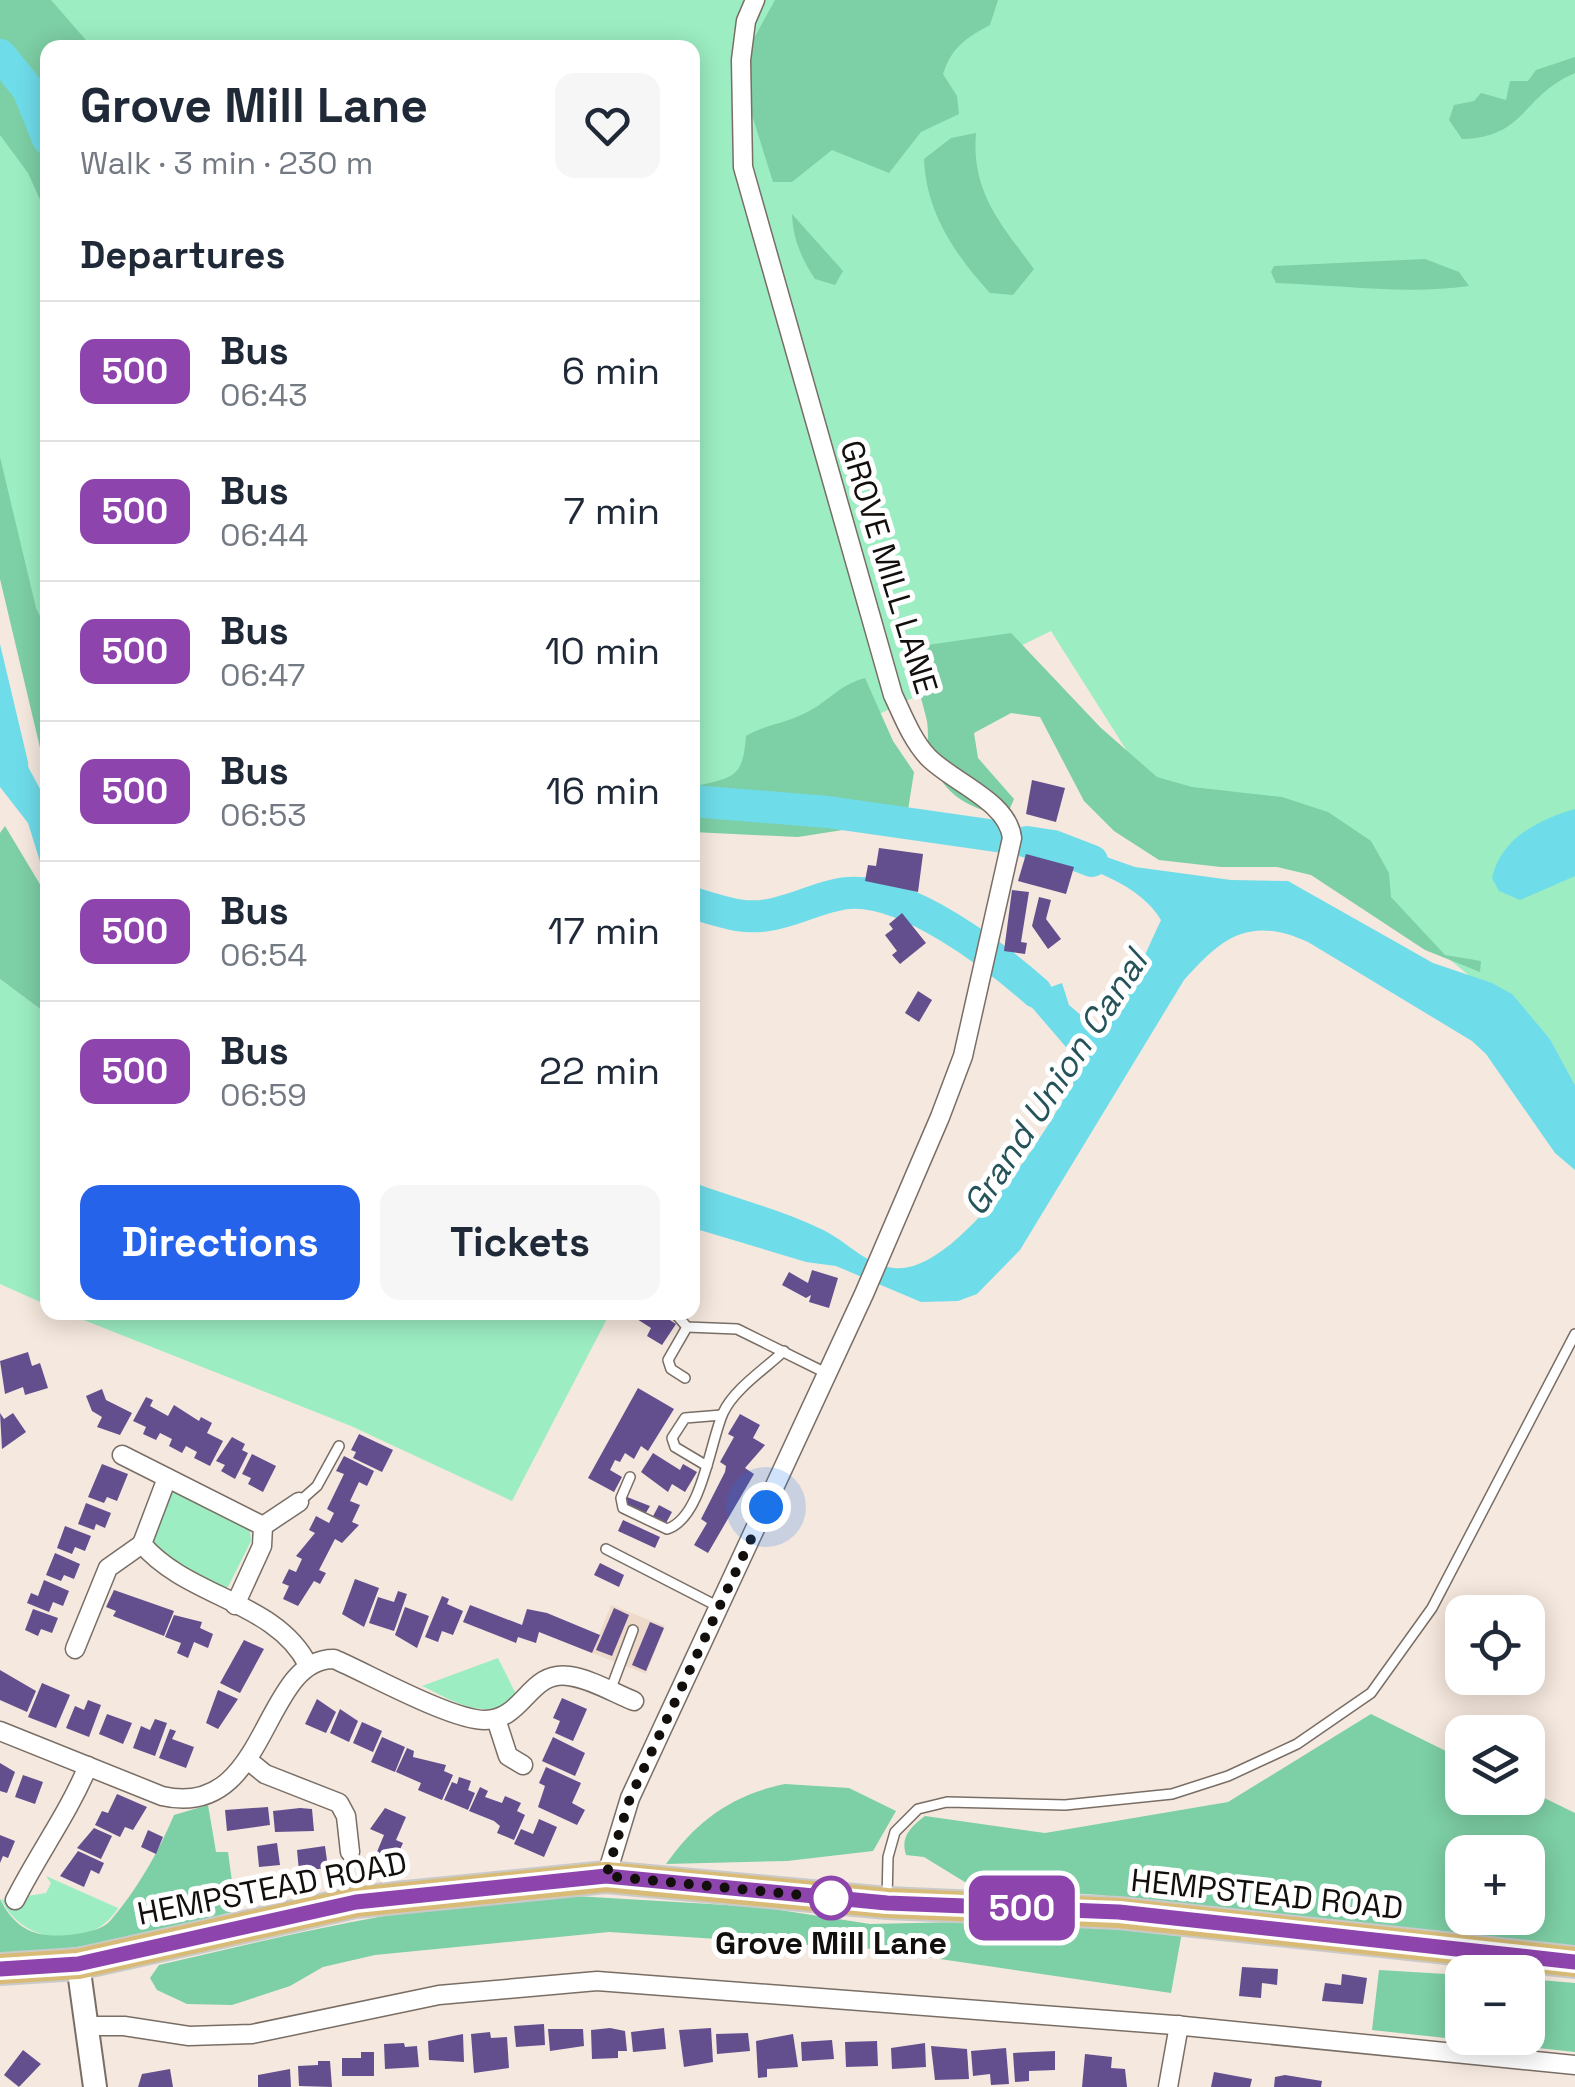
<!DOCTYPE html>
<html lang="en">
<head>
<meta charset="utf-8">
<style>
	:root { --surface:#fff; --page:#f6f6f7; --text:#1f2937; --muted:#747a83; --line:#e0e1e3; --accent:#2563eb }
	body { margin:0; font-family:"Space Grotesk",sans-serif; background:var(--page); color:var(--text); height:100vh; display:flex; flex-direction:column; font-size:38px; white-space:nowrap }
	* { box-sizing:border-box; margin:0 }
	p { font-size:32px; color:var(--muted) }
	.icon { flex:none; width:55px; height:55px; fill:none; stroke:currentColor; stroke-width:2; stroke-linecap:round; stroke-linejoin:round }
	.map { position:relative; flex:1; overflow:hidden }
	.side { position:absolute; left:40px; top:40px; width:660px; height:1280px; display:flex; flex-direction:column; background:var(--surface); border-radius:20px; box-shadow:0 5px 25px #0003 }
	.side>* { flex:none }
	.badge { padding:0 20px; border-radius:15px; font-size:35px; line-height:65px }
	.tools { position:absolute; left:1445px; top:1595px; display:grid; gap:20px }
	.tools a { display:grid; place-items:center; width:100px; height:100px; border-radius:20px; background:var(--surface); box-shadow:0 5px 25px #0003; font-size:50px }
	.you { position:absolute; width:50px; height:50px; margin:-25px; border:8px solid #fff; border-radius:50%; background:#1a73e8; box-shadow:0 0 0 15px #1a73e833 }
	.map>.badge { position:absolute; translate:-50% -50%; box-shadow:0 0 0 5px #fff }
	h2 { padding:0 40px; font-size:38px; line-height:90px }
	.round { display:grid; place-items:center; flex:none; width:105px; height:105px; border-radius:20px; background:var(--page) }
	.summary { display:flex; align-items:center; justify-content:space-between; height:170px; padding:0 40px }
	h1 { font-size:48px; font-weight:700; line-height:75px }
	.cta { display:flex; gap:20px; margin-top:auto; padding:20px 40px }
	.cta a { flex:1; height:115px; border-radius:20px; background:var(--accent); color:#fff; font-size:40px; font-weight:700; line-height:115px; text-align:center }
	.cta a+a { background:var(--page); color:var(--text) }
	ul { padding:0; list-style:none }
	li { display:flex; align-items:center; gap:30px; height:140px; padding:0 40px; border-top:2px solid var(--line) }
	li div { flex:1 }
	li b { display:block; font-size:38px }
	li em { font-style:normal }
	li .badge { min-width:110px; font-weight:700; text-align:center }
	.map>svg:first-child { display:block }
	.built { fill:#eedacb }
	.green { fill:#9cedc2 }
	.forest { fill:#7dcfa5; fill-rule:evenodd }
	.water { fill:#6fdce9 }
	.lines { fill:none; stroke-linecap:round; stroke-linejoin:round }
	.canal { stroke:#6fdce9; stroke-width:20 }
	.river { stroke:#6fdce9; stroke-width:32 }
	.building { fill:#644f8e }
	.service-casing { stroke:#796e65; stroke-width:12 }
	.minor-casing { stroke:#796e65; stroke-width:21 }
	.tertiary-casing { stroke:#796e65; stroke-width:26 }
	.primary-casing { stroke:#cbcaca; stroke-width:34 }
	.service { stroke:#fff; stroke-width:9 }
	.minor { stroke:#fff; stroke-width:18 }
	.tertiary { stroke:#fff; stroke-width:22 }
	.primary { stroke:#d8bb77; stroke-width:30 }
	.line-casing { stroke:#fff; stroke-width:22 }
	.line { stroke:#8e44ad; stroke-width:15 }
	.walk { stroke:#130f0c; stroke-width:10; stroke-dasharray:0 18 }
	.stop-dot { fill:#fff; stroke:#8e44ad; stroke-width:5 }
	.labels { text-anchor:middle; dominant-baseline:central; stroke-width:10; stroke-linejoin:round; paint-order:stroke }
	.street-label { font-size:32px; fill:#130f0c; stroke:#fff }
	.stop-label { font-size:32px; font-weight:bold; fill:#130f0c; stroke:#fff }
	.water-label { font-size:35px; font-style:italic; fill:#24545a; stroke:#fff }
</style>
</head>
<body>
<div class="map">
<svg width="1575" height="2087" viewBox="0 0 1575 2087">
	<rect width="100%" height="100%" fill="#f5e8de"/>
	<path class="built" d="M611 1605 665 1626 646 1674 592 1653Z"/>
	<g class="green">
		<path d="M0 0H1575V1085L1550 1039 1512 995 1472 978 1273 812 1146 781 1051 631 693 804 692 48H48L47 757 0 555Z"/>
		<path d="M0 979 47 1014V1305L0 1284Z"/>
		<path d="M66 1313H610L512 1501 351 1426Z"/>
		<path d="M178 1490 250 1530 251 1541 228 1587 215 1589 153 1544 150 1537 170 1494Z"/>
		<path d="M498 1658 517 1696C486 1724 454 1701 422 1686Z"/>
		<path d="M46 1876 118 1908C91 1952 22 1945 1 1899L21 1904 27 1896 46 1893 51 1883Z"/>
	</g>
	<g class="forest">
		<path d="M0 0H51L92 47 48 48 47 215 28 173 0 135Z"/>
		<path d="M775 0H998L990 25C966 38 952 47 943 74L957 96 959 114 921 132 889 173 832 150 792 182H773L747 99 752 42Z"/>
		<path d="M1575 57V73C1521 96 1527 137 1462 139L1449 120 1454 105 1474 101 1481 93 1506 100 1510 81H1528L1536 70Z"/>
		<path d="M976 133C971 192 1001 224 1034 269L1013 295 990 293C955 255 926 212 924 159L951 138Z"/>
		<path d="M792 214 843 271 835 285 815 279C801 258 793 239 792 214Z"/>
		<path d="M1425 259 1459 272 1469 286C1406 295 1340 285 1276 283L1271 272 1274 266Z"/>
		<path d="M0 457 36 608 47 631V777L0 579Z"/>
		<path d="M1011 633 1101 728 1157 777 1192 787 1282 797 1328 812 1371 841 1389 873 1391 897 1445 955 1481 961 1480 972 1425 950 1311 875 1277 867H1221L1159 860 1114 831 1084 801 1040 717 1011 713 974 733 978 758 1014 799 1006 818C966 806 938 794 929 749 927 739 929 727 926 717 920 691 912 675 913 647Z"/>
		<path d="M865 678 893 741 914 772 908 810 871 805 849 829 798 837 693 832 695 786C734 778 743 777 746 736 765 725 782 724 801 715 826 705 836 686 865 678Z"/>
		<path d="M5 826 47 896V1014L0 979V833Z"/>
		<path d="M1371 1714 1462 1759V1798H1528V1790L1575 1813V1952L1100 1895 973 1887 924 1857 906 1855C900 1836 911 1827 925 1816L1045 1833 1228 1802ZM1462 1852H1528V1918H1462Z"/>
		<path d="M785 1784 849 1788 896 1811 873 1851 787 1861 666 1864C697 1820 732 1795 785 1784Z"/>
		<path d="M208 1805 216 1852H228L236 1911C157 1931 81 1953 0 1953V1899C17 1933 40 1939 76 1934 88 1932 102 1930 111 1920 137 1890 159 1851 174 1815Z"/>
		<path d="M558 1895 760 1907 870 1924 1006 1921 1182 1932 1171 1993 872 1949 609 1932 375 1955 323 1967 290 1986 232 2005 187 2004 157 1990 150 1978 159 1965C292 1934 422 1902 558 1895Z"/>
		<path d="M1379 1970 1462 1975V2038H1528V1979L1575 1983V2052L1372 2030Z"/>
	</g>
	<g class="water">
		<path d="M0 644 28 762 30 801 37 815 47 820V884L28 823 0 787Z"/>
		<path d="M1575 809V876L1520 900 1499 891 1492 878C1501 838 1538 820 1575 809Z"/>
		<path d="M1058 840 1135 867 1231 880 1288 881 1433 963 1492 983 1512 994 1550 1039 1575 1085V1170L1555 1153 1486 1054 1472 1041 1308 942C1250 916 1223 936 1184 980L1020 1250 977 1294 958 1301 921 1302 836 1266 806 1262 693 1228 692 1182C735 1198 781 1210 821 1229 846 1240 865 1265 894 1268 957 1275 1051 1127 1076 1076L1078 1061 1004 975 1011 957 1048 988 1062 983 1069 1005 1097 1029 1126 996 1161 920C1139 883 1091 871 1053 854Z"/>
	</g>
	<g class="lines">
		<path class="canal" d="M19 771 48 825"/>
		<g class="river">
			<path d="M0 55 28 89 48 139"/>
			<path d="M692 801 828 812 1003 837"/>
			<path d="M1027 842 1053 846 1092 861"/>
			<path d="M692 903C718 910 741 920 768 915 795 911 822 895 849 893 908 889 994 955 1036 992"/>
		</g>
	</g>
	<g class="building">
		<path d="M1032 780 1065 788 1056 822 1026 814Z"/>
		<path d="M879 848 923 854 918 892 865 881 868 865 876 866Z"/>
		<path d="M1026 854 1074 867 1066 894 1018 881Z"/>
		<path d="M1012 890 1029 892 1021 942 1027 943 1025 954 1004 951Z"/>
		<path d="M1039 897 1051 900 1046 919 1061 939 1048 949 1032 926Z"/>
		<path d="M902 913 926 943 900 964 892 955 897 951 885 935 893 929 889 924Z"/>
		<path d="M918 991 932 1000 919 1022 905 1013Z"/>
		<path d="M812 1270 838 1278 829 1308 809 1302 811 1295 806 1298 782 1285 789 1272 808 1283Z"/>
		<path d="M626 1312H668L665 1317 676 1324 662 1345 647 1336 651 1328Z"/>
		<path d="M28 1352 32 1366 40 1363 48 1388 25 1395 23 1387 5 1394 0 1361Z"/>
		<path d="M638 1388 674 1409 648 1451 641 1446 634 1459 625 1453 620 1462 615 1460 610 1470 622 1477 614 1492 588 1478Z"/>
		<path d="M102 1389 106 1400 132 1413 120 1435 97 1427 102 1417 92 1411 86 1396Z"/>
		<path d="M146 1397 153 1400 150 1406 168 1416 174 1405 199 1421 201 1417 212 1423 207 1433 223 1441 210 1466 194 1458 197 1452 186 1446 182 1453 169 1446 172 1439 160 1433 156 1440 143 1434 146 1427 133 1421Z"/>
		<path d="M0 1413 4 1419 13 1413 26 1432 2 1449Z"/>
		<path d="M740 1414 760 1425 753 1438 765 1445 745 1468 754 1474 708 1553 694 1545 707 1523 701 1519 725 1472 726 1466 720 1462 734 1437 728 1434Z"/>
		<path d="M359 1434 393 1450 382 1472 353 1458 356 1452 351 1450Z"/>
		<path d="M232 1437 245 1444 242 1450 248 1453 235 1479 221 1471 225 1465 216 1461Z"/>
		<path d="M653 1453 680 1470 683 1464 697 1472 685 1492 672 1484 668 1492 641 1472Z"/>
		<path d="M252 1454 276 1466 263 1492 248 1484 251 1478 242 1474Z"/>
		<path d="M344 1456 374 1471 367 1486 359 1482 350 1501 360 1505 352 1522 359 1525 342 1543 335 1539 319 1570 326 1573 320 1584 314 1581 298 1606 283 1599 289 1586 282 1583 289 1569 296 1572 302 1559 296 1556 315 1533 309 1530 316 1516 329 1523 334 1513 327 1509 344 1474 336 1471Z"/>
		<path d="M102 1464 128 1474 117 1501 107 1497 104 1503 88 1497Z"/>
		<path d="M627 1497 650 1506 644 1516 624 1504Z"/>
		<path d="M86 1503 111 1513 105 1528 96 1524 94 1530 78 1524Z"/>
		<path d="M659 1505 672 1512 665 1525 652 1518Z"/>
		<path d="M623 1520 660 1537 655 1548 618 1531Z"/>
		<path d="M65 1526 91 1536 85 1551 75 1547 72 1554 57 1548Z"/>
		<path d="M55 1553 80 1564 74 1579 64 1575 61 1581 46 1575Z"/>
		<path d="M600 1563 624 1575 619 1587 594 1575Z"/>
		<path d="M355 1579 379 1588 364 1627 342 1614Z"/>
		<path d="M44 1580 69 1591 63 1606 53 1602 49 1612 27 1603 31 1593 38 1596Z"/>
		<path d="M114 1590 174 1611 164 1636 113 1616 116 1611 106 1607Z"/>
		<path d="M398 1591 407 1594 394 1631 369 1623 378 1597 394 1602Z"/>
		<path d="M442 1596 449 1599 447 1604 463 1611 453 1635 442 1631 438 1642 425 1637Z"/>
		<path d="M470 1605 522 1625 527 1609 547 1613 600 1635 592 1653 539 1632 536 1643 518 1637 516 1643 463 1622Z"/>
		<path d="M405 1607 429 1616 417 1648 395 1635Z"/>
		<path d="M614 1608 629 1615 612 1656 596 1650Z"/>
		<path d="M33 1609 58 1618 52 1633 41 1629 38 1636 25 1630Z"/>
		<path d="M174 1615 202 1622 200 1628 213 1634 208 1648 194 1642 188 1658 177 1653 181 1643 165 1637Z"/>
		<path d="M650 1622 664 1628 646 1671 632 1665Z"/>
		<path d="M244 1640 264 1649 240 1693 220 1683Z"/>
		<path d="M0 1670 36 1691 27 1712 0 1700Z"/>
		<path d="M42 1683 70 1695 56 1728 28 1717Z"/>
		<path d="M218 1690 238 1699 218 1729 206 1723Z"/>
		<path d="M562 1698 587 1709 573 1741 555 1733 560 1721 553 1718Z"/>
		<path d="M317 1699 336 1712 326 1733 305 1724Z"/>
		<path d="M88 1700 101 1705 89 1737 66 1728 75 1706 84 1710Z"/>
		<path d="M340 1709 358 1721 349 1742 330 1733Z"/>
		<path d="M107 1714 132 1723 123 1744 99 1734Z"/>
		<path d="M155 1719 167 1723 155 1756 133 1748 141 1726 150 1730Z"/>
		<path d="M362 1722 382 1731 373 1752 353 1743Z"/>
		<path d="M170 1729 176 1731 172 1739 194 1747 186 1768 159 1758Z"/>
		<path d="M382 1737 405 1747 395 1772 371 1762Z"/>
		<path d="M553 1737 585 1753 575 1776 542 1761Z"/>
		<path d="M407 1748 414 1751 413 1757 446 1765 444 1771 453 1775 442 1800 418 1790 421 1783 396 1772Z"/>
		<path d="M0 1763 15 1772 7 1793 0 1791Z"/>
		<path d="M546 1767 581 1783 572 1803 585 1810 577 1825 538 1807 545 1786 539 1783Z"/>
		<path d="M23 1775 43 1782 35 1804 15 1797Z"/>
		<path d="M459 1777 471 1781 468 1790 475 1793 468 1810 444 1800 452 1782 457 1784Z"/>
		<path d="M480 1787 488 1791 485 1797 502 1803 505 1796 521 1803 517 1811 525 1815 514 1840 497 1833 500 1826 494 1821 469 1811Z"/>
		<path d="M117 1794 147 1807 133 1830 125 1827 120 1837 95 1825 102 1811 108 1813Z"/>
		<path d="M268 1807 270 1825 227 1831 225 1810Z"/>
		<path d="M300 1808 312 1809 314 1831 275 1832 273 1811Z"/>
		<path d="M385 1808 406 1817 396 1840 403 1843 392 1867 374 1859 384 1835 370 1829Z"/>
		<path d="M539 1819 557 1827 544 1857 514 1844 521 1829 533 1834Z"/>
		<path d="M94 1828 112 1836 101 1859 77 1848Z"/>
		<path d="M148 1830 163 1837 156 1854 141 1847Z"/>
		<path d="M0 1835 15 1841 8 1858 3 1856 0 1863Z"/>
		<path d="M277 1843 280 1865 259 1867 257 1846Z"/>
		<path d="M325 1846 328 1868 299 1871 297 1850Z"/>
		<path d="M78 1851 104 1863 99 1874 91 1870 84 1887 60 1876Z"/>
		<path d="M1242 1967 1278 1969 1277 1985 1262 1983 1261 1998 1239 1996Z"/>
		<path d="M1342 1974 1367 1978 1363 2004 1322 2001 1325 1983 1341 1985Z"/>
		<path d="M544 2024 545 2045 516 2047 514 2026Z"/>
		<path d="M610 2028 625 2031 627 2051H618V2058L592 2059 591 2030Z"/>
		<path d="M664 2028 666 2049 633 2052 631 2032Z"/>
		<path d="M711 2028 713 2062 684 2067 679 2030Z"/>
		<path d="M548 2029H583L584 2046 550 2051Z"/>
		<path d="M490 2032 491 2038 507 2037 509 2068 474 2073 471 2034Z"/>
		<path d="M748 2033 750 2051 717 2054 716 2034Z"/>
		<path d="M463 2034 464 2062 429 2060 428 2041Z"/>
		<path d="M793 2034 798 2067 767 2069V2077L758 2078 756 2041Z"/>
		<path d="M832 2040 834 2059 802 2061 801 2042Z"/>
		<path d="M877 2041 878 2066 846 2067 845 2042Z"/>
		<path d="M404 2043 405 2047 417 2046 419 2067 385 2069 384 2044Z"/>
		<path d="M925 2043 926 2067 892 2069 891 2048Z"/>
		<path d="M931 2046 967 2049 969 2079 935 2080Z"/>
		<path d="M1006 2048 1009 2084 991 2085 990 2074 973 2076 971 2051Z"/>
		<path d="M23 2050 41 2064 19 2087 4 2075Z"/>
		<path d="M1055 2051V2070L1029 2071V2081L1015 2082 1013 2053Z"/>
		<path d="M361 2052H374V2076H342V2058H361Z"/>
		<path d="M1085 2054 1112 2057 1111 2068 1125 2069 1127 2087H1082Z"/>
		<path d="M318 2061H330L332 2087 299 2086 298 2066 318 2065Z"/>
		<path d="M170 2069 173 2087H138L142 2074Z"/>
		<path d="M290 2069 291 2087H258V2075Z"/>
		<path d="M1214 2072 1252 2079 1250 2087H1211Z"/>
		<path d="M1285 2075 1322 2081 1321 2087H1274L1275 2077Z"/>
	</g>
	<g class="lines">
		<defs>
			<g id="service">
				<path d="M674 1312 687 1327 737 1329 828 1374"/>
				<path d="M685 1378 671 1369 668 1360 687 1327"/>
				<path d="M707 1466 675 1447 672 1438 685 1418 722 1415"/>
				<path d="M630 1477 621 1498 623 1508 667 1529C702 1518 710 1442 723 1413 734 1389 765 1369 784 1351"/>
				<path d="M299 1502 317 1486 339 1446"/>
				<path d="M606 1549 719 1607"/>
				<path d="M610 1691 633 1630"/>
				<path d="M887 1900 888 1857 895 1832 918 1809 947 1802 1065 1805 1172 1794 1228 1776 1297 1744 1371 1693 1432 1608 1575 1334"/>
			</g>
			<g id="minor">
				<path d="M122 1455 263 1526 262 1546 235 1605"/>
				<path d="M167 1478 142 1544C188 1598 276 1601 308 1665"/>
				<path d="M263 1526 299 1502"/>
				<path d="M75 1649 108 1568 142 1544"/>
				<path d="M496 1719 508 1756 523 1765"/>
				<path d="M0 1731 162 1796C269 1821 261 1658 334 1659 369 1674 451 1720 485 1720 524 1720 529 1670 569 1676 591 1679 614 1693 634 1701"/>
				<path d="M249 1761 265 1774 339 1803 346 1816 350 1852"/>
				<path d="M606 1877 630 1798 864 1294 940 1117 963 1056 1012 838C1008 801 952 782 928 757 912 740 903 716 893 695L743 167 741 60 746 21 755 0"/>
				<path d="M15 1900C38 1854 68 1814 88 1766"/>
				<path d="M85 2026H124L189 2036 252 2034 439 1995 597 1981 1174 2025 1575 2065"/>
				<path d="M1168 2087 1179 2025"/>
			</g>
			<path id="tertiary" d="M78 1964 95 2087"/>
			<path id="primary" d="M0 1969 78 1964 356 1902 606 1877 887 1903 1119 1913 1575 1962"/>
		</defs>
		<use href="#service" class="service-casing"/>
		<use href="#minor" class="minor-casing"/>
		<use href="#tertiary" class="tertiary-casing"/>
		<use href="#primary" class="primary-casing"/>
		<use href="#service" class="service"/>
		<use href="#minor" class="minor"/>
		<use href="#tertiary" class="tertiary"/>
		<use href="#primary" class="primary"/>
	</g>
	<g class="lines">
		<defs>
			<path id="line" d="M0 1969 78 1964 356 1902 606 1876 887 1903 1119 1912 1575 1962"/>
		</defs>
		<use href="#line" class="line-casing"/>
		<use href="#line" class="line"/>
		<path class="walk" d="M766 1507 630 1798 606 1876 831 1898"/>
	</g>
	<circle class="stop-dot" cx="831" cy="1898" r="20"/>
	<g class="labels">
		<g class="street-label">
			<text transform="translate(889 567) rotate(73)">GROVE MILL LANE</text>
			<text transform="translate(272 1888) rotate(-11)">HEMPSTEAD ROAD</text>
			<text transform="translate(1267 1894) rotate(6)">HEMPSTEAD ROAD</text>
		</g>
		<g class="stop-label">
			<text x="831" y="1943">Grove Mill Lane</text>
		</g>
		<g class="water-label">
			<text transform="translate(1055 1083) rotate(-57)">Grand Union Canal</text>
		</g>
	</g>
</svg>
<div class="tools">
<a><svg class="icon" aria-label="locate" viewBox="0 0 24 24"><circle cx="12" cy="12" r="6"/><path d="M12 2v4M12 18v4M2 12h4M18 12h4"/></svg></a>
<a><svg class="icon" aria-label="layers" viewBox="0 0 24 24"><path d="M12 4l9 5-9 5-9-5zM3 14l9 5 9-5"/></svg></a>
<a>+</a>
<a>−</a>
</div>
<div class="you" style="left:766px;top:1507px"></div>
<b class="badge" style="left:1022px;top:1908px;background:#8e44ad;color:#fff">500</b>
<section class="side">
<div class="summary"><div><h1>Grove Mill Lane</h1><p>Walk · 3 min · 230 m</p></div><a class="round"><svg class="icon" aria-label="heart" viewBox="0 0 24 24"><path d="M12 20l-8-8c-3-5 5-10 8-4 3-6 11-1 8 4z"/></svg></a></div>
<h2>Departures</h2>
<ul>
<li><span class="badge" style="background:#8e44ad;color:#fff">500</span><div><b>Bus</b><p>06:43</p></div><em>6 min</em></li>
<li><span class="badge" style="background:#8e44ad;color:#fff">500</span><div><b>Bus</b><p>06:44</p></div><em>7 min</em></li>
<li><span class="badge" style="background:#8e44ad;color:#fff">500</span><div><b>Bus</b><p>06:47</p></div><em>10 min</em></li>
<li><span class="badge" style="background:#8e44ad;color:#fff">500</span><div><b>Bus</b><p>06:53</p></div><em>16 min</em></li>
<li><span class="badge" style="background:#8e44ad;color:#fff">500</span><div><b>Bus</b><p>06:54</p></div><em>17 min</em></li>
<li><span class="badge" style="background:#8e44ad;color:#fff">500</span><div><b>Bus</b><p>06:59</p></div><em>22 min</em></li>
</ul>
<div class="cta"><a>Directions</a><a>Tickets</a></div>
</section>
</div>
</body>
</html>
